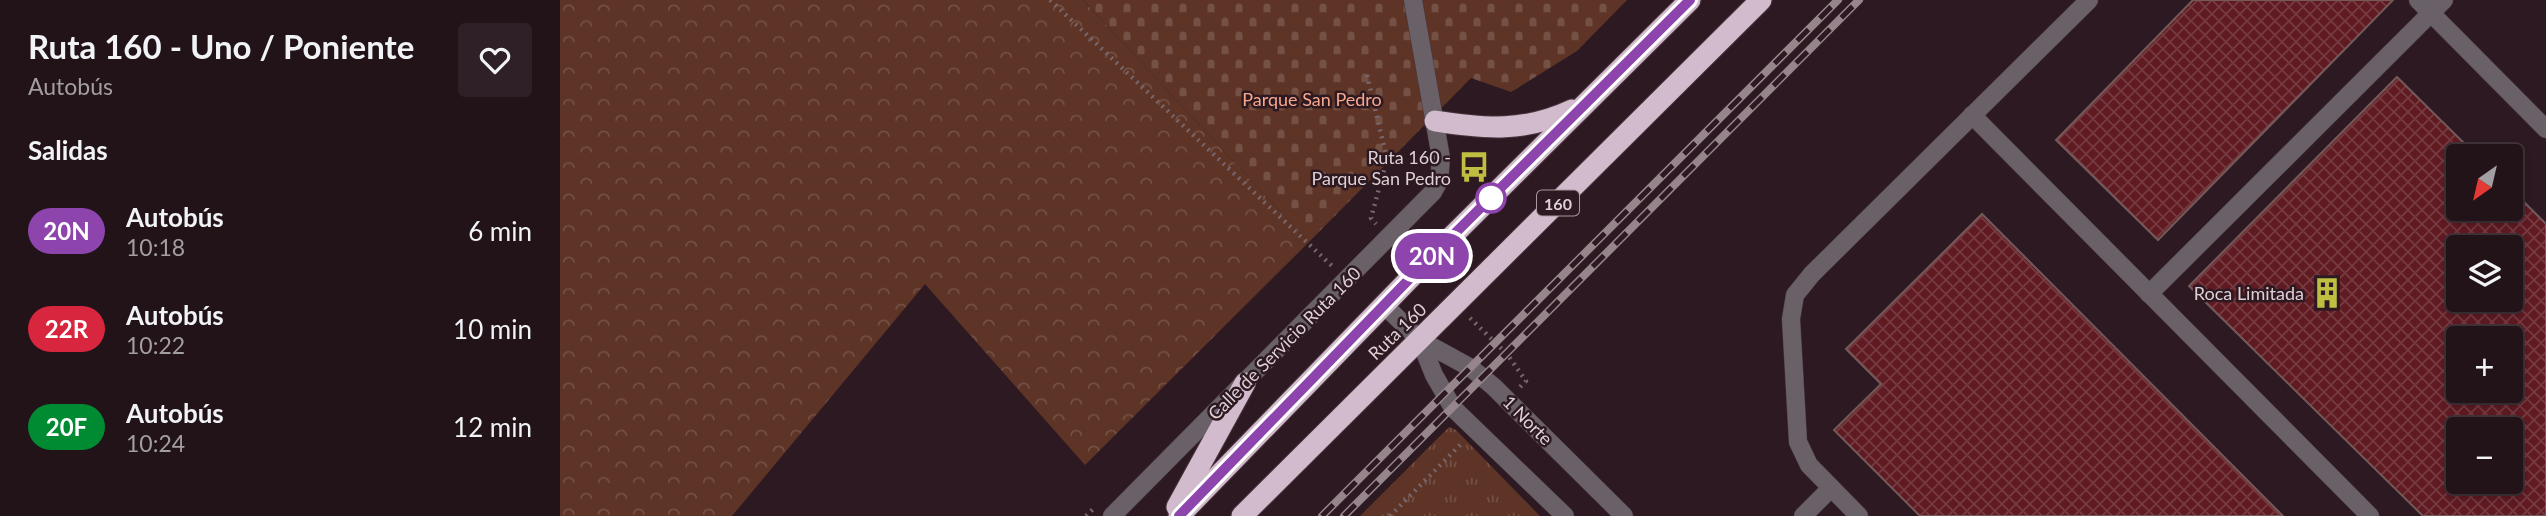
<!DOCTYPE html>
<html lang="es">
<head>
<meta charset="utf-8">
<style>
	:root { --surface:#221319; --page:#2e2026; --text:#f1f3f6; --muted:#a29ea2; --line:#3f3238 }
	body { margin:0; font-family:Lato,sans-serif; background:var(--page); color:var(--text); height:100vh; display:flex; flex-direction:column; font-size:26px; white-space:nowrap }
	* { box-sizing:border-box; margin:0 }
	p { font-size:23px; color:var(--muted) }
	.icon { flex:none; width:38px; height:38px; fill:none; stroke:currentColor; stroke-width:2; stroke-linecap:round; stroke-linejoin:round }
	.map { position:relative; flex:1; overflow:hidden }
	.side { display:flex; flex-direction:column; background:var(--surface); width:560px }
	.side>* { flex:none }
	.badge { padding:0 14px; border-radius:23px; font-size:24px; line-height:46px }
	.needle { width:46px; rotate:214deg }
	.buttons { position:absolute; left:1886px; top:144px; display:grid; gap:14px }
	.buttons a { display:grid; place-items:center; width:77px; height:77px; border-radius:7px; background:var(--surface); box-shadow:0 4px 10px #0003,0 0 0 2px var(--line); font-size:35px }
	.map>.badge { position:absolute; translate:-50% -50%; box-shadow:0 0 0 4px #fff }
	h2 { padding:0 28px; font-size:26px; line-height:63px }
	.round { display:grid; place-items:center; flex:none; width:74px; height:74px; border-radius:7px; background:var(--page) }
	.overview { display:flex; align-items:center; justify-content:space-between; height:119px; padding:0 28px }
	h1 { font-size:33px; font-weight:700; line-height:52px }
	ul { padding:0; list-style:none }
	li { display:flex; align-items:center; gap:21px; height:98px; padding:0 28px }
	li div { flex:1 }
	li b { display:block; font-size:26px }
	li em { font-style:normal }
	li .badge { min-width:77px; font-weight:700; text-align:center }
	main { display:flex; flex:1; min-height:0 }
	.map>svg:first-child { display:block }
	.grass { fill:url(#grass-tufts) }
	.forest { fill:url(#forest-crowns) }
	.cemetery { fill:url(#cemetery-stones) }
	.building { fill:url(#building-cross-hatch); stroke:#745959; stroke-width:2; fill-rule:evenodd }
	.lines { fill:none; stroke-linecap:round; stroke-linejoin:round }
	.minor-casing { stroke:#49363e; stroke-width:19 }
	.highway-casing { stroke:#49363e; stroke-width:23 }
	.path { stroke:#78666d; stroke-width:4.5; stroke-dasharray:2 5; stroke-linecap:butt }
	.minor { stroke:#696068; stroke-width:18 }
	.highway { stroke:#d1bbcd; stroke-width:21 }
	.rail-casing { stroke:#96868c; stroke-width:8 }
	.rail { stroke:#2d1921; stroke-width:5; stroke-dasharray:16; stroke-linecap:butt }
	.line-casing { stroke:#fff; stroke-width:16 }
	.line { stroke:#8e44ad; stroke-width:10 }
	.stop-dot { fill:#fff; stroke:#8e44ad; stroke-width:3.5 }
	.labels { text-anchor:middle; dominant-baseline:central; stroke-width:5; stroke-linejoin:round; paint-order:stroke }
	.shield { fill:#2d1921; stroke:#a9999f; stroke-width:2 }
	.shield-label { font-size:16px; font-weight:bold; fill:#ded0d5 }
	.park-label { font-size:18px; fill:#f8a78a; stroke:#2d1921 }
	.poi-label { font-size:18px; fill:#ded0d5; stroke:#2d1921; text-anchor:end }
	.street-label { font-size:18px; fill:#ded0d5; stroke:#2d1921 }
</style>
</head>
<body>
<main>
<section class="side">
<div class="overview"><div><h1>Ruta 160 - Uno / Poniente</h1><p>Autobús</p></div><a class="round"><svg class="icon" aria-label="heart" viewBox="0 0 24 24"><path d="M12 20l-8-8c-3-5 5-10 8-4 3-6 11-1 8 4z"/></svg></a></div>
<h2>Salidas</h2>
<ul>
<li><span class="badge" style="background:#8e44ad;color:#fff">20N</span><div><b>Autobús</b><p>10:18</p></div><em>6 min</em></li>
<li><span class="badge" style="background:#d7263d;color:#fff">22R</span><div><b>Autobús</b><p>10:22</p></div><em>10 min</em></li>
<li><span class="badge" style="background:#008a32;color:#fff">20F</span><div><b>Autobús</b><p>10:24</p></div><em>12 min</em></li>
</ul>
</section>
<div class="map">
<svg width="1986" height="516" viewBox="0 0 1986 516">
	<defs>
		<pattern id="grass-tufts" width="24" height="20" patternUnits="userSpaceOnUse" patternTransform="scale(1.75)"><rect width="24" height="20" fill="#5d3426"/><path d="M3 7l-1-3M5 7V3M7 7l1-3M15 17l-1-3M17 17v-4M19 17l1-3" fill="none" stroke="#745045"/></pattern>
		<pattern id="forest-crowns" width="20" height="18" patternUnits="userSpaceOnUse" patternTransform="scale(1.75)"><rect width="20" height="18" fill="#5d3426"/><path d="M2 6a3 3 0 1 1 6 0M12 15a3 3 0 1 1 6 0" fill="none" stroke="#745045"/></pattern>
		<pattern id="cemetery-stones" width="16" height="16" patternUnits="userSpaceOnUse" patternTransform="scale(1.75)"><rect width="16" height="16" fill="#5d3426"/><path d="M2 7V4a2 2 0 0 1 4 0v3zM10 15v-3a2 2 0 0 1 4 0v3z" fill="#745045"/></pattern>
		<pattern id="building-cross-hatch" width="8" height="8" patternUnits="userSpaceOnUse" patternTransform="scale(1.75)"><rect width="8" height="8" fill="#601a22"/><path d="M0 0l8 8M0 8l8-8" fill="none" stroke="#763a41"/></pattern>
	</defs>
	<rect width="100%" height="100%" fill="#2d1921"/>
	<path class="grass" d="M889 427 896 430 980 516H800Z"/>
	<path class="forest" d="M0 0H523L749 242 525 465 365 284 172 516H0Z"/>
	<path class="cemetery" d="M523 0H1067L1017 51 951 92 911 78 749 242Z"/>
	<g class="building">
		<path d="M1633 0H1833L1598 240 1496 140Z"/>
		<path d="M1837 77 1917 156H1899V208H1951V189L1986 224V516H1863L1629 286ZM1899 247H1951V299H1899ZM1899 338H1951V390H1899ZM1899 429H1951V481H1899Z"/>
		<path d="M1422 214 1723 516H1360L1274 430 1321 384 1286 349Z"/>
	</g>
	<g class="lines">
		<defs>
			<g id="minor">
				<path d="M1858 0 1986 129"/>
				<path d="M1412 115 1810 516"/>
				<path d="M1589 294 1884 0"/>
				<path d="M824 305 860 340 911 368 934 387 1064 516"/>
				<path d="M860 340 874 375 893 408 1005 516"/>
				<path d="M552 516 873 192 879 181 881 158 853 0"/>
				<path d="M1243 516 1271 488"/>
				<path d="M1299 516 1249 465 1238 442 1231 319 1235 295 1252 274 1529 0"/>
			</g>
			<g id="highway">
				<path d="M875 121C926 129 965 132 1012 110"/>
				<path d="M617 507 685 383"/>
				<path d="M619 516 860 268 1130 0"/>
				<path d="M682 516 1201 0"/>
			</g>
		</defs>
		<use href="#minor" class="minor-casing"/>
		<use href="#highway" class="highway-casing"/>
		<g class="path">
			<path d="M490 0 772 266"/>
			<path d="M807 75 827 159 811 218 816 224"/>
			<path d="M910 318 947 354 966 381 960 387"/>
			<path d="M526 516 533 509"/>
			<path d="M830 516 902 443"/>
		</g>
		<use href="#minor" class="minor"/>
		<use href="#highway" class="highway"/>
		<defs>
			<g id="rail">
				<path d="M762 516 1278 0"/>
				<path d="M784 516 1299 0"/>
			</g>
		</defs>
		<use href="#rail" class="rail-casing"/>
		<use href="#rail" class="rail"/>
	</g>
	<g class="lines">
		<defs>
			<path id="line" d="M619 516 860 268 1130 0"/>
		</defs>
		<use href="#line" class="line-casing"/>
		<use href="#line" class="line"/>
	</g>
	<defs>
		<symbol id="bus-bare" viewBox="-9 -9 18 18"><path d="M-5-6H5V4H4V6H2V4H-2V6H-4V4H-5ZM-3.5-4V0h7V-4ZM-3.5 1.2v1.5H-2V1.2ZM2 1.2v1.5H3.5V1.2Z" fill="#bfbe41" stroke="#2d1921" stroke-width="2.5" paint-order="stroke"/></symbol>
		<symbol id="building-bare" viewBox="-9 -9 18 18"><path d="M-4-6H4V6H1V3H-1V6H-4ZM-2.5-4.3h1.7v1.8h-1.7ZM.8-4.3h1.7v1.8H.8ZM-2.5-1h1.7V.8h-1.7ZM.8-1h1.7V.8H.8Z" fill="#bfbe41" stroke="#2d1921" stroke-width="2.5" paint-order="stroke"/></symbol>
	</defs>
	<g fill-rule="evenodd">
		<use href="#bus-bare" x="892" y="145" width="44" height="44"/>
		<use href="#building-bare" x="1745" y="271" width="44" height="44"/>
	</g>
	<circle class="stop-dot" cx="931" cy="198" r="14"/>
	<g class="labels">
		<rect class="shield" x="977" y="190.5" width="42" height="25" rx="5"/>
		<g class="shield-label">
			<text x="998" y="203">160</text>
		</g>
		<g class="park-label">
			<text x="752" y="99">Parque San Pedro</text>
		</g>
		<g class="poi-label">
			<text x="891" y="157">Ruta 160 -<tspan x="891" dy="21">Parque San Pedro</tspan></text>
			<text x="1744" y="293">Roca Limitada</text>
		</g>
		<g class="street-label">
			<text transform="translate(837 331) rotate(-44)">Ruta 160</text>
			<text transform="translate(724 343) rotate(-45)">Calle de Servicio Ruta 160</text>
			<text transform="translate(968 420) rotate(45)">1 Norte</text>
		</g>
	</g>
</svg>
<div class="buttons">
<a><svg class="needle" viewBox="-14 -14 28 28"><path d="M0-13l5 13h-10z" fill="#e53935"/><path d="M0 13l5-13h-10z" fill="#a29ea2"/></svg></a>
<a><svg class="icon" aria-label="layers" viewBox="0 0 24 24"><path d="M12 4l9 5-9 5-9-5zM3 14l9 5 9-5"/></svg></a>
<a>+</a>
<a>−</a>
</div>
<b class="badge" style="left:872px;top:256px;background:#8e44ad;color:#fff">20N</b>
</div>
</main>
</body>
</html>
